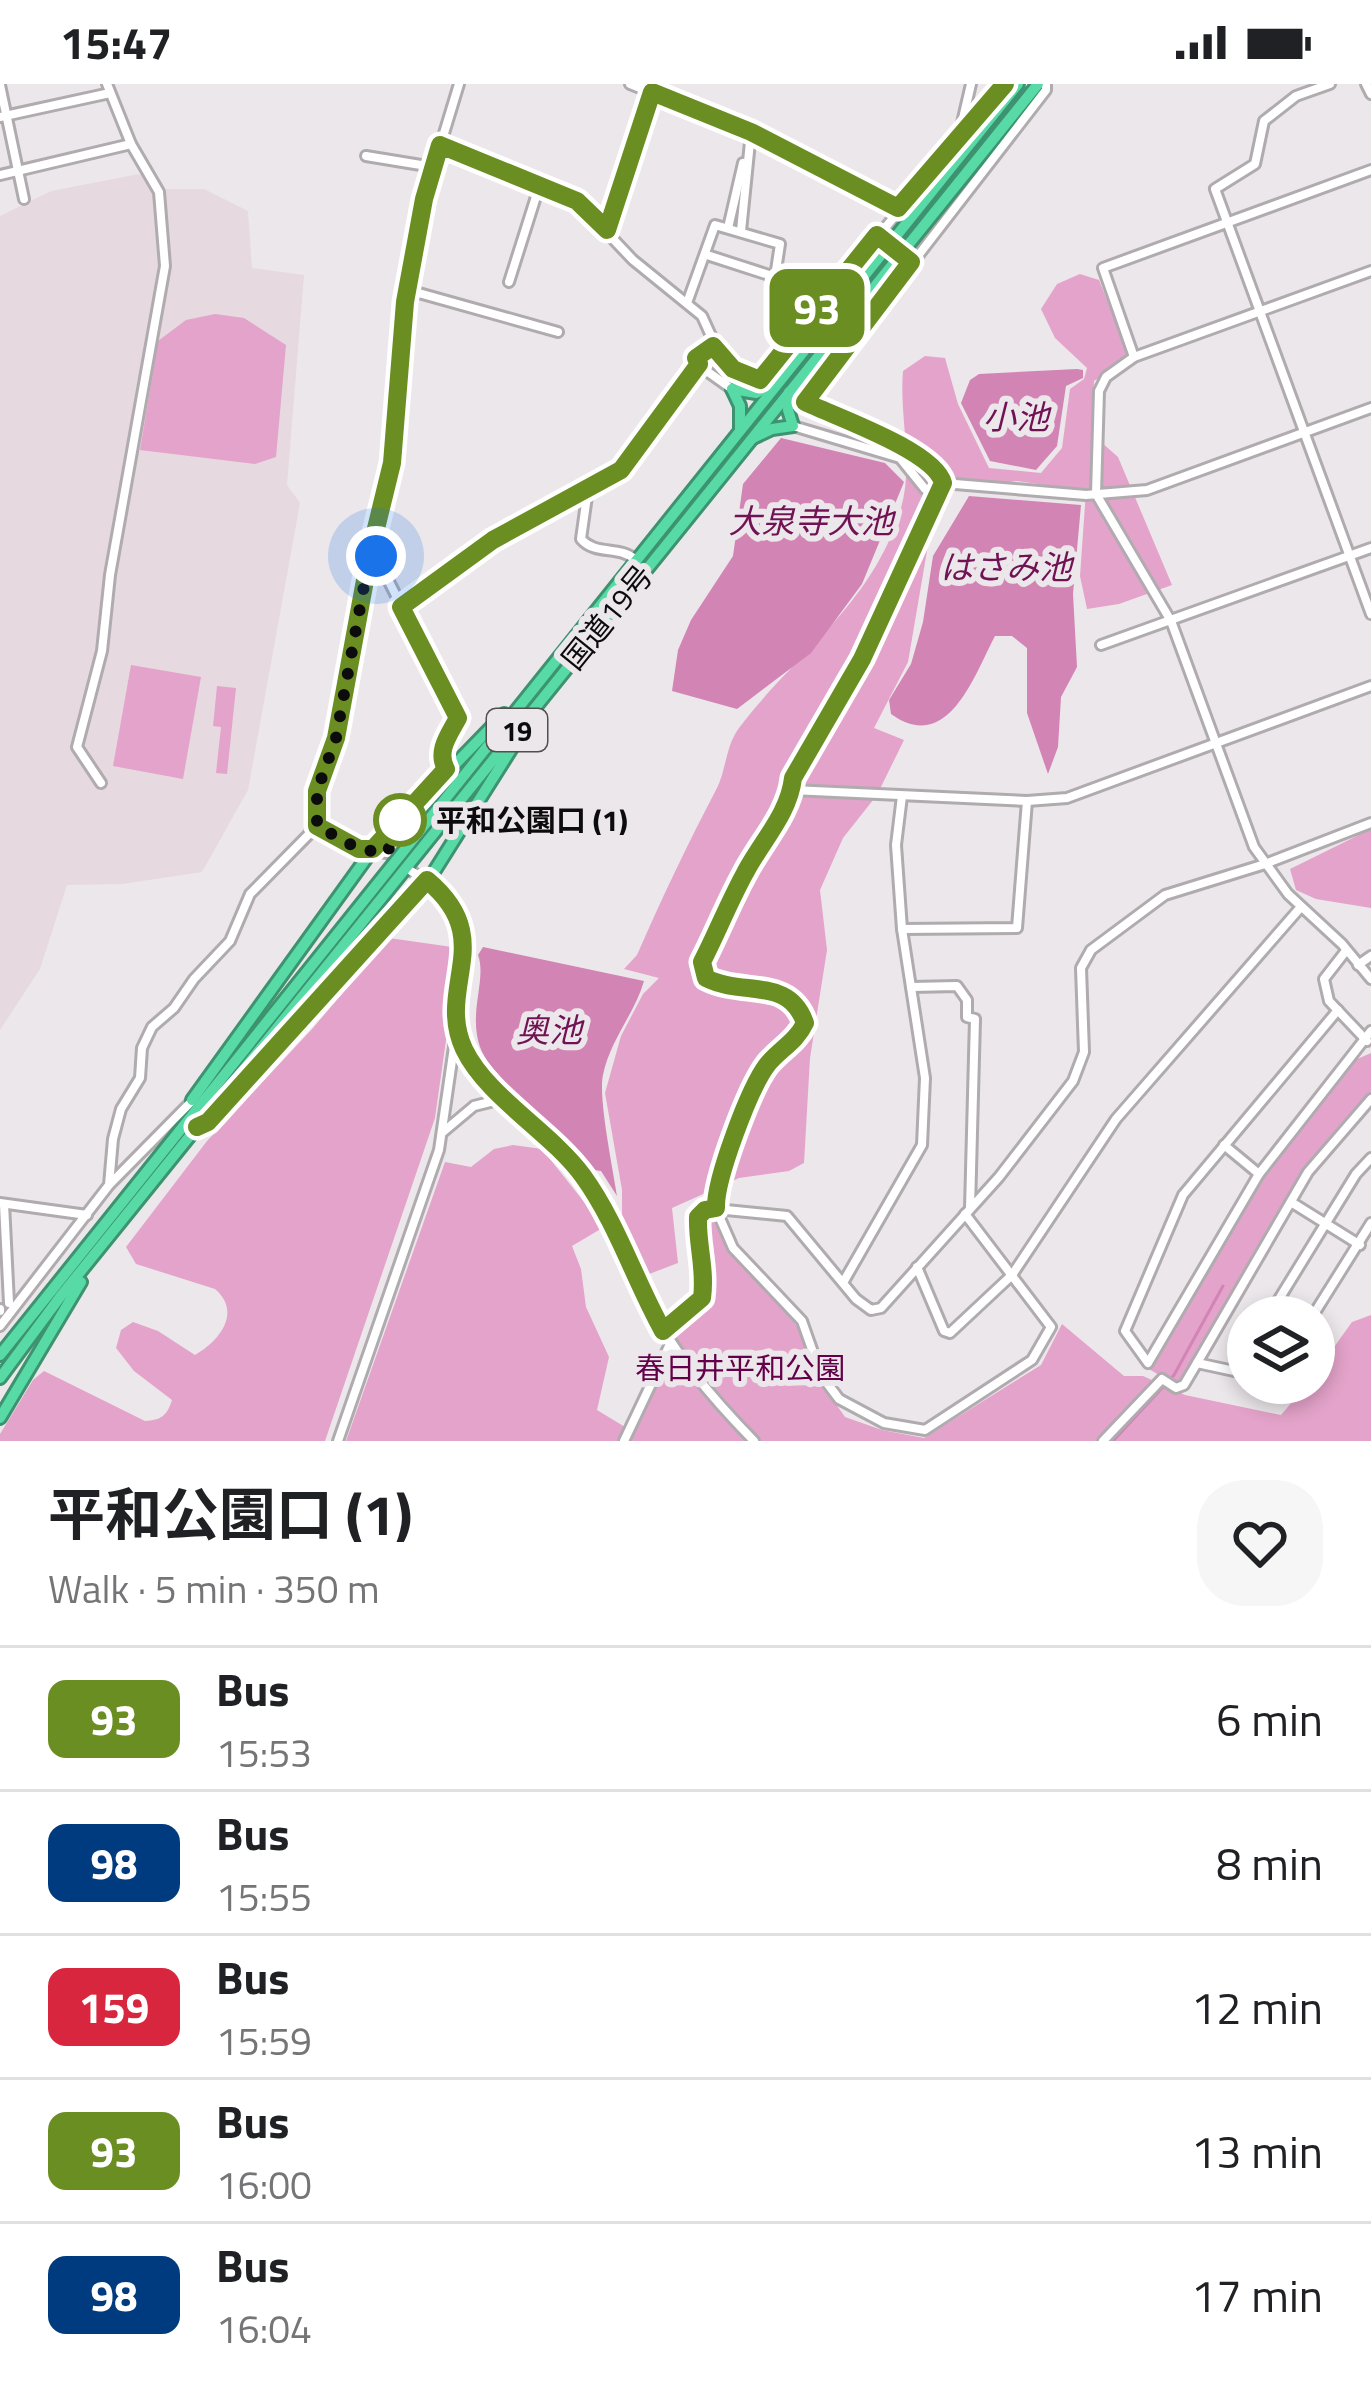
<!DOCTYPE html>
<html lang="en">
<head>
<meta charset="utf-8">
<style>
	:root { --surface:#fff; --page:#f6f6f6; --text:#202124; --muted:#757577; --line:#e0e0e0 }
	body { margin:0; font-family:"Titillium Web","Noto Sans JP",sans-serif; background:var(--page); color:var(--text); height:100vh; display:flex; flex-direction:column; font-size:45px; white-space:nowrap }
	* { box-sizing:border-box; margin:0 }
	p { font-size:39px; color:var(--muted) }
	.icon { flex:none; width:66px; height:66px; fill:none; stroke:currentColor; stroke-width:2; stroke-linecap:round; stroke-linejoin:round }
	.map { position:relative; height:1357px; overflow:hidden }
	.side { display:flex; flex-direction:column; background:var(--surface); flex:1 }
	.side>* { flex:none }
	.badge { padding:0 24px; border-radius:18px; font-size:42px; line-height:78px }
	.controls { position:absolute; left:1227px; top:1212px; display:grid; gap:24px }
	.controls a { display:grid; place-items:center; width:108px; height:108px; border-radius:50%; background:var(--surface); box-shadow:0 6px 18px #0003; font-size:60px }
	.you { position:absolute; width:60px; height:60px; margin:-30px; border:9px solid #fff; border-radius:50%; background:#1a73e8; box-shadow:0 0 0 18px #1a73e833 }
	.map>.badge { position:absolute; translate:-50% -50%; box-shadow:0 0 0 6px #fff }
	.round { display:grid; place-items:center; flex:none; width:126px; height:126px; border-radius:48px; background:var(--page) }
	.headline { display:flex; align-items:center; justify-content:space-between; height:204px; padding:0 48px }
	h1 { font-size:57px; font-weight:700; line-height:90px }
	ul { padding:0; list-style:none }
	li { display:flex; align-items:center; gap:36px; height:144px; padding:0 48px; border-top:3px solid var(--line) }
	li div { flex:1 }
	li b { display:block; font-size:45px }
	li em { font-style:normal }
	li .badge { min-width:132px; font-weight:700; text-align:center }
	.status { display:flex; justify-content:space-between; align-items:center; height:84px; padding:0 60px; background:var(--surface); direction:ltr }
	.status svg { height:33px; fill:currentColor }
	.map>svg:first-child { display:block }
	.built { fill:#e6d9e0 }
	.green { fill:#e4a3ca }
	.water { fill:#d284b4 }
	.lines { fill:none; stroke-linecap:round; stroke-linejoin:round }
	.stream { stroke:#d284b4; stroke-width:3 }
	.minor-casing { stroke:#b0abae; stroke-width:14 }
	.highway-casing { stroke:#3d9270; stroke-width:16 }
	.minor { stroke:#fff; stroke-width:8 }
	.highway { stroke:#57daa6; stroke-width:10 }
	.line-casing { stroke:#fff; stroke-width:27 }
	.line { stroke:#6b8e23; stroke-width:18 }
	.walk { stroke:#0d0c0c; stroke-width:12; stroke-dasharray:0 21.6 }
	.stop-dot { fill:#fff; stroke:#6b8e23; stroke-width:6 }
	.labels { text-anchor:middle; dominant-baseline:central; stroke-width:12; stroke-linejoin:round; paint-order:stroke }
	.shield { fill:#ece7ea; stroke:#504e4f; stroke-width:3 }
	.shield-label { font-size:27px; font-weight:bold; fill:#0d0c0c }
	.street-label { font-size:30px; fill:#0d0c0c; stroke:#ece7ea }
	.stop-label { font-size:30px; font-weight:bold; fill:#0d0c0c; stroke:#ece7ea; text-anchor:start }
	.park-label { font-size:30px; fill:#630049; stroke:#ece7ea }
	.water-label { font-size:33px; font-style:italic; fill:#701254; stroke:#ece7ea }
</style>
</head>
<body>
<div class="status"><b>15:47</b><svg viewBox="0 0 49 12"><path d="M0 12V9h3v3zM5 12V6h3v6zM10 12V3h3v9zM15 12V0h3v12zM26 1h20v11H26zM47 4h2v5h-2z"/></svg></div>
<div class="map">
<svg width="1371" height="1357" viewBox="0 0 1371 1357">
	<rect width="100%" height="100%" fill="#ece7ea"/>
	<path class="built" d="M139 90 163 105H204L248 127 252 184 304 191 287 401 300 419 248 706 202 788 122 800 67 801 40 885 0 946V132L51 107Z"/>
	<g class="green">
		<path d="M1080 190 1099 196 1130 274 1094 297 1092 350 1118 373 1172 501 1119 520 1087 525 1080 492 1086 407 1017 397 955 405 928 461 908 578 874 644 904 656 877 711 843 754 820 806 827 866 810 974 804 1079 789 1087 739 1094 672 1124 678 1179 644 1192 622 1144V1106L605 1009 621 952 643 910 659 894 624 885 637 871C662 814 688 759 717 704 726 686 726 661 739 644 795 570 874 519 901 424 914 378 899 333 903 287L925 272 945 274 958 320 989 384 1041 389 1062 364 1070 305 1084 295 1087 284 1055 254 1041 225 1057 200Z"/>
		<path d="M215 230 244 234 286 261 276 373 255 380 140 366 158 257 186 236Z"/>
		<path d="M131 581 201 593 183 695 113 682Z"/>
		<path d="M217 602 236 604 227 690 216 689 221 643 213 642Z"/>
		<path d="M1371 745V824L1316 815 1296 806 1290 785Z"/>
		<path d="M389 854 459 864 435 1034 325 1357H0V1350L33 1296 44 1287 145 1337C161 1336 167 1332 172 1316L134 1287 116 1264 121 1246 133 1238 158 1247 195 1271C220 1257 242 1228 215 1205L136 1180 126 1163 207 1057 313 944Z"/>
		<path d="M1371 969V1011L1303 1091 1181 1297 1177 1302 1149 1285 1265 1086 1355 976Z"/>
		<path d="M513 1061 542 1065 604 1143 572 1162 581 1185 586 1223 609 1273 597 1326 625 1343 619 1357H346L445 1078 471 1083 494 1065Z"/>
		<path d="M710 1130 728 1165 799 1244 817 1293 845 1333 882 1346 924 1354 1041 1281 1062 1240 1124 1292H1143L1185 1311 1281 1331 1308 1299H1314V1291L1352 1238 1371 1231V1357H630L676 1256 674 1247 710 1212 702 1134Z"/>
	</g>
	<g class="water">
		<path d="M1077 285 1083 286V294L1066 302 1057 362 1036 386 990 377 961 319 970 296 979 290Z"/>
		<path d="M781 354 885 379 904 398 862 500 811 569 737 625 672 607 678 566 691 536 733 472 743 400Z"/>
		<path d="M969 412 1081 421 1073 510 1077 583 1061 613 1058 663 1048 690 1027 629V564L1012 552H995C974 592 948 671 891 630L889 616 911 580 923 538 933 472Z"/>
		<path d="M483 863 644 897C635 929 610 956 603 991 598 1014 613 1085 617 1112L601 1087 594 1086C566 1051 493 999 480 963 468 928 487 895 478 871Z"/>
	</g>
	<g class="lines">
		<path class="stream" d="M1113 1357 1174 1291 1223 1202"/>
		<defs>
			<g id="minor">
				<path d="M630 0 751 48 899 124"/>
				<path d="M1330 0 1296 12 1264 37 1255 80 1215 105 1371 530"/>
				<path d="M1366 0 1371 10"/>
				<path d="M0 1 24 115"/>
				<path d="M0 33 110 9"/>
				<path d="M958 56 971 0"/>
				<path d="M440 61 577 117 633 176 702 232 722 276 764 297"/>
				<path d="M366 72 433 83"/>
				<path d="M0 91 131 60"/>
				<path d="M728 144 743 79"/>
				<path d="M607 145 652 8"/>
				<path d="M741 147 751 48"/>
				<path d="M1371 187 1134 273 1106 293 1099 307 1096 410 1171 537 1254 763 1288 810 1342 860 1371 895"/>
				<path d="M509 198 540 100"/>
				<path d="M408 206 558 248"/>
				<path d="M687 219 715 141 780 160 775 193 707 171"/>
				<path d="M713 262 696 274 701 283 732 305"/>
				<path d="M1134 273 1103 184 1371 86"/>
				<path d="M759 295 1005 0"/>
				<path d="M799 315C830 330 935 367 943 399"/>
				<path d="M805 318 1046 6V0"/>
				<path d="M793 342 900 374 925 405 931 407 943 399 1086 411 1147 406 1371 324"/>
				<path d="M940 404 862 575 793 694C789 730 761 758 744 789 729 818 717 849 702 878L706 894 720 901 791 913 805 939C796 958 779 965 767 981 749 1005 714 1095 716 1125L787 1132 856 1215 871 1226 881 1224 999 1093 1073 997 1084 968 1081 884 1091 866 1165 811 1265 780 1371 739"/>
				<path d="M588 405 581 455C596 472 619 461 636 476"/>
				<path d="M370 469 376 472 458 634C449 651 436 667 446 685"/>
				<path d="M401 523 493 456 621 386 699 280"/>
				<path d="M1101 561 1371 464"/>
				<path d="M101 699 77 663 102 567 110 491 165 182 159 108 131 60 107 0"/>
				<path d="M792 706 1027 717 1067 714 1371 602"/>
				<path d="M317 742 359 765 387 769"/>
				<path d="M411 787C509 844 433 893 464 964 483 1009 550 1049 582 1090 609 1127 623 1171 644 1212 672 1267 712 1314 754 1357"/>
				<path d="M902 845 1017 844 1027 717"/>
				<path d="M1345 868 1324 895 1329 917 1367 957"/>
				<path d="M1358 881 1371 872"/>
				<path d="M911 903 957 902 967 916V933L975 935 970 1124"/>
				<path d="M1338 926 1183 1111 1125 1247 1148 1279 1259 1090 1371 947"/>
				<path d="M443 1048 474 1022 506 1014"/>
				<path d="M1224 1061 1259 1090"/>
				<path d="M110 1100 191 1018"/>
				<path d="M1291 1118 1360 1161"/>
				<path d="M0 1119 87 1131"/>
				<path d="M4 1120 9 1219"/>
				<path d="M917 1183 944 1247 950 1249 1012 1191 1116 1035 1300 824"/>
				<path d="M844 1197 922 1061 925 994 902 845 896 761 902 712"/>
				<path d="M0 1225V1227"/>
				<path d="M1268 1233 1356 1090 1371 1074"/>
				<path d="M1312 1233 1371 1139"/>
				<path d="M0 1242 109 1101 113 1055 121 1025 140 994 142 964 152 943 174 924 194 895 230 857 250 810 317 742V707L336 654 370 469 392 379 405 218 424 115 459 0"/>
				<path d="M663 1247 702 1213C706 1185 697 1161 698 1133L705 1126 716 1125 733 1164 802 1237 821 1291 839 1315 884 1339 925 1346 1032 1276 1051 1243 965 1130"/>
				<path d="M1235 1287 1248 1266"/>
				<path d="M1248 1290 1197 1279 1308 1088 1371 1015"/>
				<path d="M338 1357 439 1066 456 949"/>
				<path d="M624 1357 671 1258"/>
				<path d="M1103 1357 1162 1295 1176 1304 1184 1301 1197 1279"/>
			</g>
			<g id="highway">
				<path d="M732 305 756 309 774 300"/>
				<path d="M732 305 740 322V346"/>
				<path d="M753 354 772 345 793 342 788 326 789 308"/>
				<path d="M192 1016 373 765 504 630"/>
				<path d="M218 1027 435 786 527 640"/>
				<path d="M0 1271 1018 0"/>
				<path d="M0 1294 60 1213 1038 0"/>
				<path d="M0 1334 81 1198"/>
			</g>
		</defs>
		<use href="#minor" class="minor-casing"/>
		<use href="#highway" class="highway-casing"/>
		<use href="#minor" class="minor"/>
		<use href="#highway" class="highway"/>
	</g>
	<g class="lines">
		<defs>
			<path id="line" d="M197 1043 208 1038 427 796C499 856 435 902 464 965 487 1013 551 1048 583 1092 617 1139 635 1197 663 1247L702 1214C706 1185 697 1161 698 1133L705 1126 716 1124C715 1096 749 1005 767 981 780 965 796 958 805 939 789 892 743 913 706 894L702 878C717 849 729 818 745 789 761 758 789 730 793 694L862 575 943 399C935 367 836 333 805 318L911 178 877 151 760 296 733 285 713 262 696 274 699 280 621 386 493 456 401 523 458 634C449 651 436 667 446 685L373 765H359L317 742V707L336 654 370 469 392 379 405 218 424 115 440 61 577 117 607 146 652 8 751 48 898 124 1005 0"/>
		</defs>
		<use href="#line" class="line-casing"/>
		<use href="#line" class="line"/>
		<path class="walk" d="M376 472 370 469 336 654 317 707V742L359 765 387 769 400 736"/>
	</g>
	<circle class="stop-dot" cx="400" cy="736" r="24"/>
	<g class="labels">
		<rect class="shield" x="487" y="625" width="60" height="42" rx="9"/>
		<g class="shield-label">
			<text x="517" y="646">19</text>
		</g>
		<g class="street-label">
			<text transform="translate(607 533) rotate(-51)">国道19号</text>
		</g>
		<g class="stop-label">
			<text x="436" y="736">平和公園口 (1)</text>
		</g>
		<g class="park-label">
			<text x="740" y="1284">春日井平和公園</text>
		</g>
		<g class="water-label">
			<text x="1016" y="333">小池</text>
			<text x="811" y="437">大泉寺大池</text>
			<text x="1006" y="483">はさみ池</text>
			<text x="549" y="946">奥池</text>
		</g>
	</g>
</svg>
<div class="controls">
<a><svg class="icon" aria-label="layers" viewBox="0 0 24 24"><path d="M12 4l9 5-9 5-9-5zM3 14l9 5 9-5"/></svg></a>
</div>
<div class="you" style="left:376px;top:472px"></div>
<b class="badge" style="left:817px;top:224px;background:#6b8e23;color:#fff">93</b>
</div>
<section class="side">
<div class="headline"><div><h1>平和公園口 (1)</h1><p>Walk · 5 min · 350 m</p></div><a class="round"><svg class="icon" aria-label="heart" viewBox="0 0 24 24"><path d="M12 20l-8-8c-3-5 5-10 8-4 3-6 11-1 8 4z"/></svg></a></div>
<ul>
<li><span class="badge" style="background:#6b8e23;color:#fff">93</span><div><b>Bus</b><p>15:53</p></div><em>6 min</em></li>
<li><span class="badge" style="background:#003b80;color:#fff">98</span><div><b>Bus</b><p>15:55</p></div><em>8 min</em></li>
<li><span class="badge" style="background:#d7263d;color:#fff">159</span><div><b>Bus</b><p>15:59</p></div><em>12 min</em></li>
<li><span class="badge" style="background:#6b8e23;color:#fff">93</span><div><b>Bus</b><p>16:00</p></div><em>13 min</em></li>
<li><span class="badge" style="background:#003b80;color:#fff">98</span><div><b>Bus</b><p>16:04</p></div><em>17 min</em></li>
</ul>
</section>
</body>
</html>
